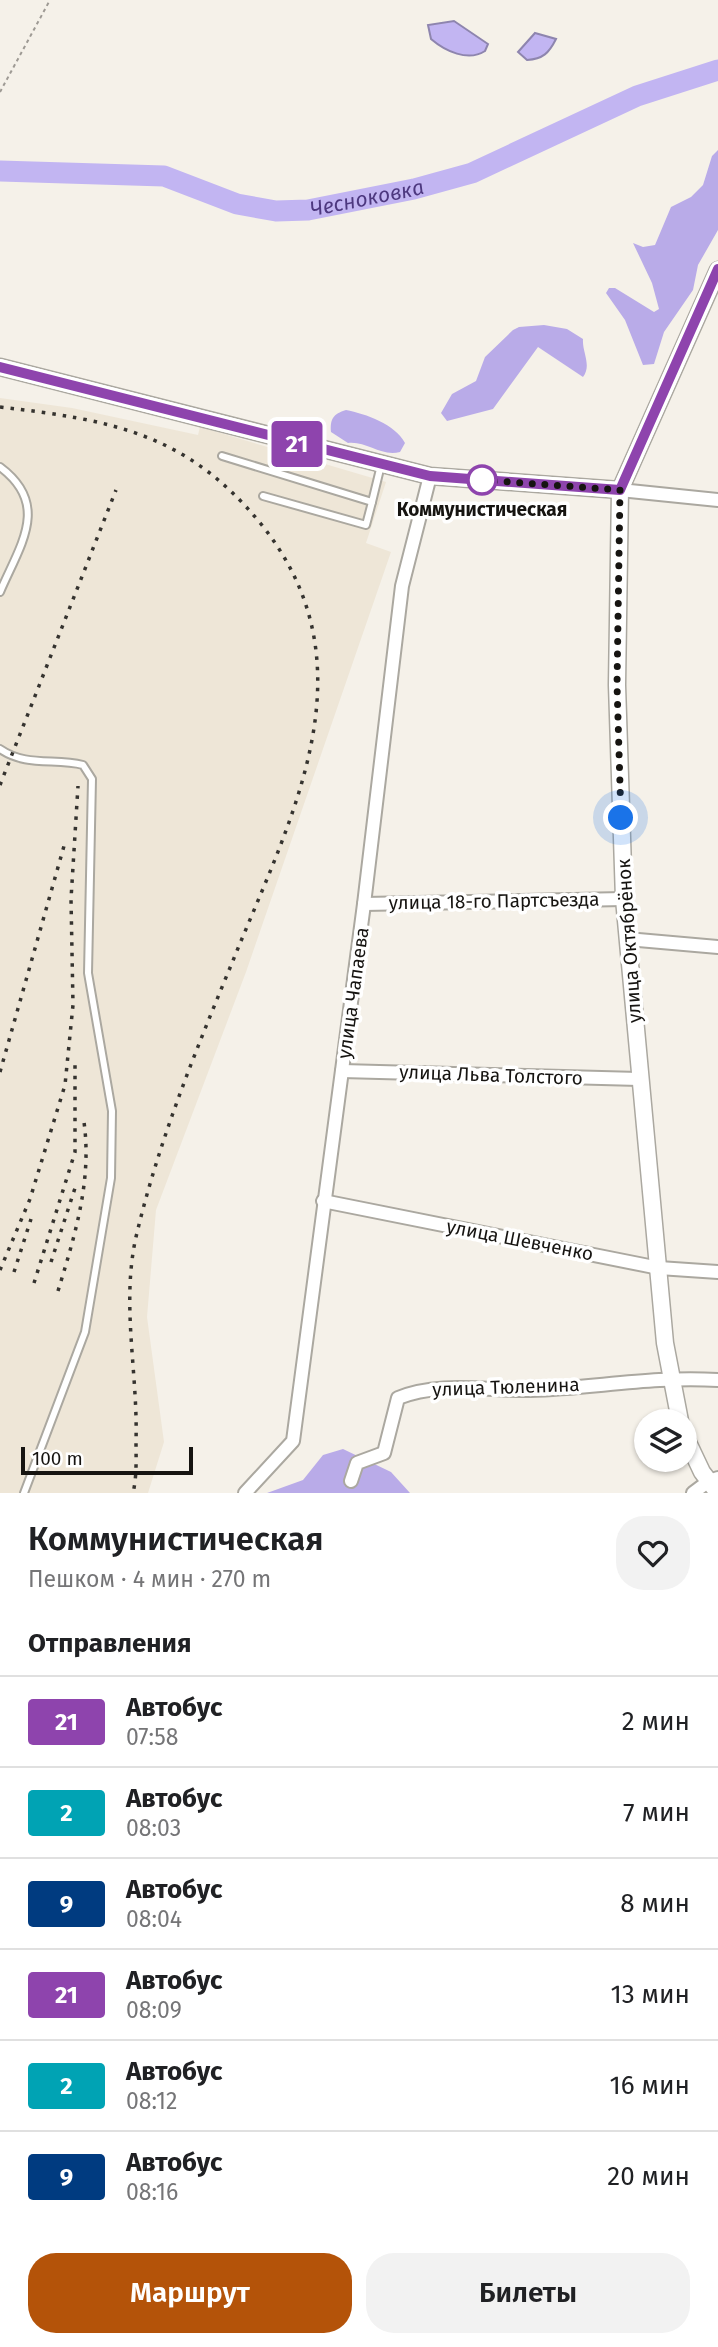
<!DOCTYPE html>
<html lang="ru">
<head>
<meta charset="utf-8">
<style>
	:root { --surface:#fff; --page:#f2f2f2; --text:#202124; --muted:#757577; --line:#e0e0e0; --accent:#b45309 }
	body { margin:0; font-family:"Fira Sans",sans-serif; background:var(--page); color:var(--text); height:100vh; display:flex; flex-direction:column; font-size:26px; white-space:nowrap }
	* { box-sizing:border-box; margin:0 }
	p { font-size:23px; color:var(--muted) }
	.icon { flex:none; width:38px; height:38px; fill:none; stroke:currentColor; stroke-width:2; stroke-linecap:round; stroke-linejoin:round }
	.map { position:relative; height:1493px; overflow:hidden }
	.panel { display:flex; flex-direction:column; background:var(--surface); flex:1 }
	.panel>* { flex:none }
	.badge { padding:0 14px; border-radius:5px; font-size:24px; line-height:46px }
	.tools { position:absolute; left:634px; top:1409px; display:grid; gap:14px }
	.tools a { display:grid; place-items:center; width:63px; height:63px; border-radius:50%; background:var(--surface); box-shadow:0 2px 5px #0004; font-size:35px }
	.scale { position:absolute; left:21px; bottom:18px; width:172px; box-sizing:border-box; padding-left:7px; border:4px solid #161411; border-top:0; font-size:19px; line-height:24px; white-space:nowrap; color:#161411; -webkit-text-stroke:5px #fff; paint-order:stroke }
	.you { position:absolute; width:35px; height:35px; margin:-18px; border:5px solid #fff; border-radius:50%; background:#1a73e8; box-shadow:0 0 0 10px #1a73e833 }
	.map>.badge { position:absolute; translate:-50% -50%; box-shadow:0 0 0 4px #fff }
	h2 { padding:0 28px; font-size:26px; line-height:63px }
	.round { display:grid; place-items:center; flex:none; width:74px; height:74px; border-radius:28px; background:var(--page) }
	.headline { display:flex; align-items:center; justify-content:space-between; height:119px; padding:0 28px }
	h1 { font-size:33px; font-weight:600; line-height:52px }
	.action { display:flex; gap:14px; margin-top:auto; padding:14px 28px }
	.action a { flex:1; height:80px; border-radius:28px; background:var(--accent); color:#fff; font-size:28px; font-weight:600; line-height:80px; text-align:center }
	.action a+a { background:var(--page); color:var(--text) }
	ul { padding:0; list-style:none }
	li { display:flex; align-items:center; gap:21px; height:91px; padding:0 28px; border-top:2px solid var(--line) }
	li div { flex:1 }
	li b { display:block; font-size:26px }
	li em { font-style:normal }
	li .badge { min-width:77px; font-weight:700; text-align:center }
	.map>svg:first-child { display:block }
	.built { fill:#eee6d7 }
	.forest { fill:#b9abe8 }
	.water { fill:#c2b5f2; stroke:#8e85ae; stroke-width:2 }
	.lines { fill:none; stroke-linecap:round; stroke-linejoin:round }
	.river { stroke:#c2b5f2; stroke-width:21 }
	.lane-casing { stroke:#aba8a0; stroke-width:10 }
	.street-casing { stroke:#aba8a0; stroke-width:16 }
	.secondary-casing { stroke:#aba8a0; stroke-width:19 }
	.path { stroke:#9e9a94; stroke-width:2; stroke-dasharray:3.5 3.5; stroke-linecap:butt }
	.lane { stroke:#fff; stroke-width:6 }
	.street { stroke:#fff; stroke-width:12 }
	.secondary { stroke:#fff; stroke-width:16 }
	.rail { stroke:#35332f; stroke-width:3.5; stroke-dasharray:3.5 7; stroke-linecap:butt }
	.line-casing { stroke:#fff; stroke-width:16 }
	.line { stroke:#8e44ad; stroke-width:10 }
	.walk { stroke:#161411; stroke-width:7; stroke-dasharray:0 12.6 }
	.stop-dot { fill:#fff; stroke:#8e44ad; stroke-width:3.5 }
	.labels { text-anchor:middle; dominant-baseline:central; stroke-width:7; stroke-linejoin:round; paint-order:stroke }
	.stop-label { font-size:19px; font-weight:bold; fill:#161411; stroke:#fff }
	.street-label { font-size:19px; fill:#161411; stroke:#fff }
	.water-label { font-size:21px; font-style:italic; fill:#4d387f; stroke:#fff }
</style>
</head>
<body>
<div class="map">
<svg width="718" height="1493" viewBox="0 0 718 1493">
	<rect width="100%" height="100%" fill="#f5f1e9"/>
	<path class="built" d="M0 398 72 408 198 435 200 427 386 482 366 543 391 552 246 972 156 1210 147 1317 164 1442 148 1493H0Z"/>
	<g class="forest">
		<path d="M718 150V230L698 265 693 290 664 332 654 364 643 365 625 320 606 293 609 288H615L654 312 659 309 652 283 633 243 643 247 655 245 671 207 691 197 703 185 712 156Z"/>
		<path d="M544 325 567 329 583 339C582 352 592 365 583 377L538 347 493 409 447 421 441 413 452 394 476 381 485 357 513 330 519 327Z"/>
		<path d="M346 410C366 414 395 424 405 443L400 452C381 457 367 441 348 443L331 432C330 419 333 414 346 410Z"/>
		<path d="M343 1449 391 1472 410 1493H267L303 1480 323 1455Z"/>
	</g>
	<g class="water">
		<path d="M454 21 488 44 485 51C468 62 445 51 431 39L428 25Z"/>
		<path d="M535 33 556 39C549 53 543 59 527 60L518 52Z"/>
	</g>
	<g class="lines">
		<path class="river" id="s1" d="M0 171 164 176 237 204 276 211 308 210 414 189 472 173 637 96 718 70"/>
		<defs>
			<g id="lane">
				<path d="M222 456 372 502 381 465"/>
				<path d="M0 467C51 505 20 545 0 592"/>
				<path d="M263 496 366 525 372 502"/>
				<path d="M0 749C26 767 54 758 83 765L92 779 88 973 112 1111 111 1178 85 1332 24 1493"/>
			</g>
			<g id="street">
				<path d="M620 490 718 500"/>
				<path d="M364 904 624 899"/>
				<path d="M627 939 718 947"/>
				<path d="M342 1071 639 1079"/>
				<path d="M323 1201 659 1268 718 1272"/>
				<path d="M351 1481 357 1463 384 1453 398 1398C438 1381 488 1391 531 1390 595 1388 652 1376 718 1380"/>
				<path d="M245 1493 293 1441 364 904 402 586 430 476"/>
				<path d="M693 1493 709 1481 718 1478"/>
			</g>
			<g id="secondary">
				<path d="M0 367 430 476 620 490"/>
				<path d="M680 1421 665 1343 624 899 617 685 620 490 718 270"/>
				<path d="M684 1434 702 1472 718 1493"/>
			</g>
		</defs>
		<use href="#lane" class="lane-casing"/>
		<use href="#street" class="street-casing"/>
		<use href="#secondary" class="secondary-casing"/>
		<path class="path" d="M0 92 50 0"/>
		<use href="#lane" class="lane"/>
		<use href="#street" class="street"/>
		<use href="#secondary" class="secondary"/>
		<g class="rail">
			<path d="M0 407C111 420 187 433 261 524 376 667 290 819 232 963 195 1052 158 1143 136 1237 121 1304 138 1373 136 1441 136 1458 137 1476 133 1493"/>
			<path d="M0 785 116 490"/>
			<path d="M0 1072 64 846"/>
			<path d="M51 1262 76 1185"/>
			<path d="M0 1270 30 1199 65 1085 73 1005 71 899 78 786"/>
			<path d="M14 1272 31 1219"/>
			<path d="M34 1283 75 1152V1061"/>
			<path d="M58 1291C75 1235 92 1181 84 1122"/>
		</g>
	</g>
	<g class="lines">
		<defs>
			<path id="line" d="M0 367 430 476 620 490 718 269"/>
		</defs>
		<use href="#line" class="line-casing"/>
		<use href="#line" class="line"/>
		<path class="walk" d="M482 480 620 490 617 685 621 818"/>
	</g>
	<circle class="stop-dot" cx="482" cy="480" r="14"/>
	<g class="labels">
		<g class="stop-label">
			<text x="482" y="509">Коммунистическая</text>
		</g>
		<g class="street-label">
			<text transform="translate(494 901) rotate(-1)">улица 18-го Партсъезда</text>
			<text transform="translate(629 941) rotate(-94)">улица Октябрёнок</text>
			<text transform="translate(353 993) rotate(-82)">улица Чапаева</text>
			<text transform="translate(491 1075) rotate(2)">улица Льва Толстого</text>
			<text transform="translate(520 1240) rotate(11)">улица Шевченко</text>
			<text transform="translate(506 1387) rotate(-2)">улица Тюленина</text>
		</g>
		<g class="water-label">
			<text stroke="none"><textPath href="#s1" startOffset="374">Чесноковка</textPath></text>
		</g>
	</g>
</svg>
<div class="tools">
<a><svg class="icon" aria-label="layers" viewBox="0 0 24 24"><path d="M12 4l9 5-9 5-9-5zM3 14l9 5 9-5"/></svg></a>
</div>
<div class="scale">100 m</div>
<div class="you" style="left:621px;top:818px"></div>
<b class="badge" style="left:297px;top:444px;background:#8e44ad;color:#fff">21</b>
</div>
<section class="panel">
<div class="headline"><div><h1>Коммунистическая</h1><p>Пешком · 4 мин · 270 m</p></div><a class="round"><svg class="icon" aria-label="heart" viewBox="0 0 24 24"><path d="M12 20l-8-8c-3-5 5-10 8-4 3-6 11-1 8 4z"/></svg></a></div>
<h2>Отправления</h2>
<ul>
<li><span class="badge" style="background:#8e44ad;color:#fff">21</span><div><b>Автобус</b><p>07:58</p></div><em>2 мин</em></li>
<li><span class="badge" style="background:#00a3b4;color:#fff">2</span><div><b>Автобус</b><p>08:03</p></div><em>7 мин</em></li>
<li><span class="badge" style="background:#003b80;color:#fff">9</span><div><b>Автобус</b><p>08:04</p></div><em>8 мин</em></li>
<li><span class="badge" style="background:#8e44ad;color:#fff">21</span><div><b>Автобус</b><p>08:09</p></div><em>13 мин</em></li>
<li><span class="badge" style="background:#00a3b4;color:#fff">2</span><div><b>Автобус</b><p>08:12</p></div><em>16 мин</em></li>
<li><span class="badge" style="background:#003b80;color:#fff">9</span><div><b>Автобус</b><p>08:16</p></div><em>20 мин</em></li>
</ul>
<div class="action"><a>Маршрут</a><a>Билеты</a></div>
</section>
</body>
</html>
